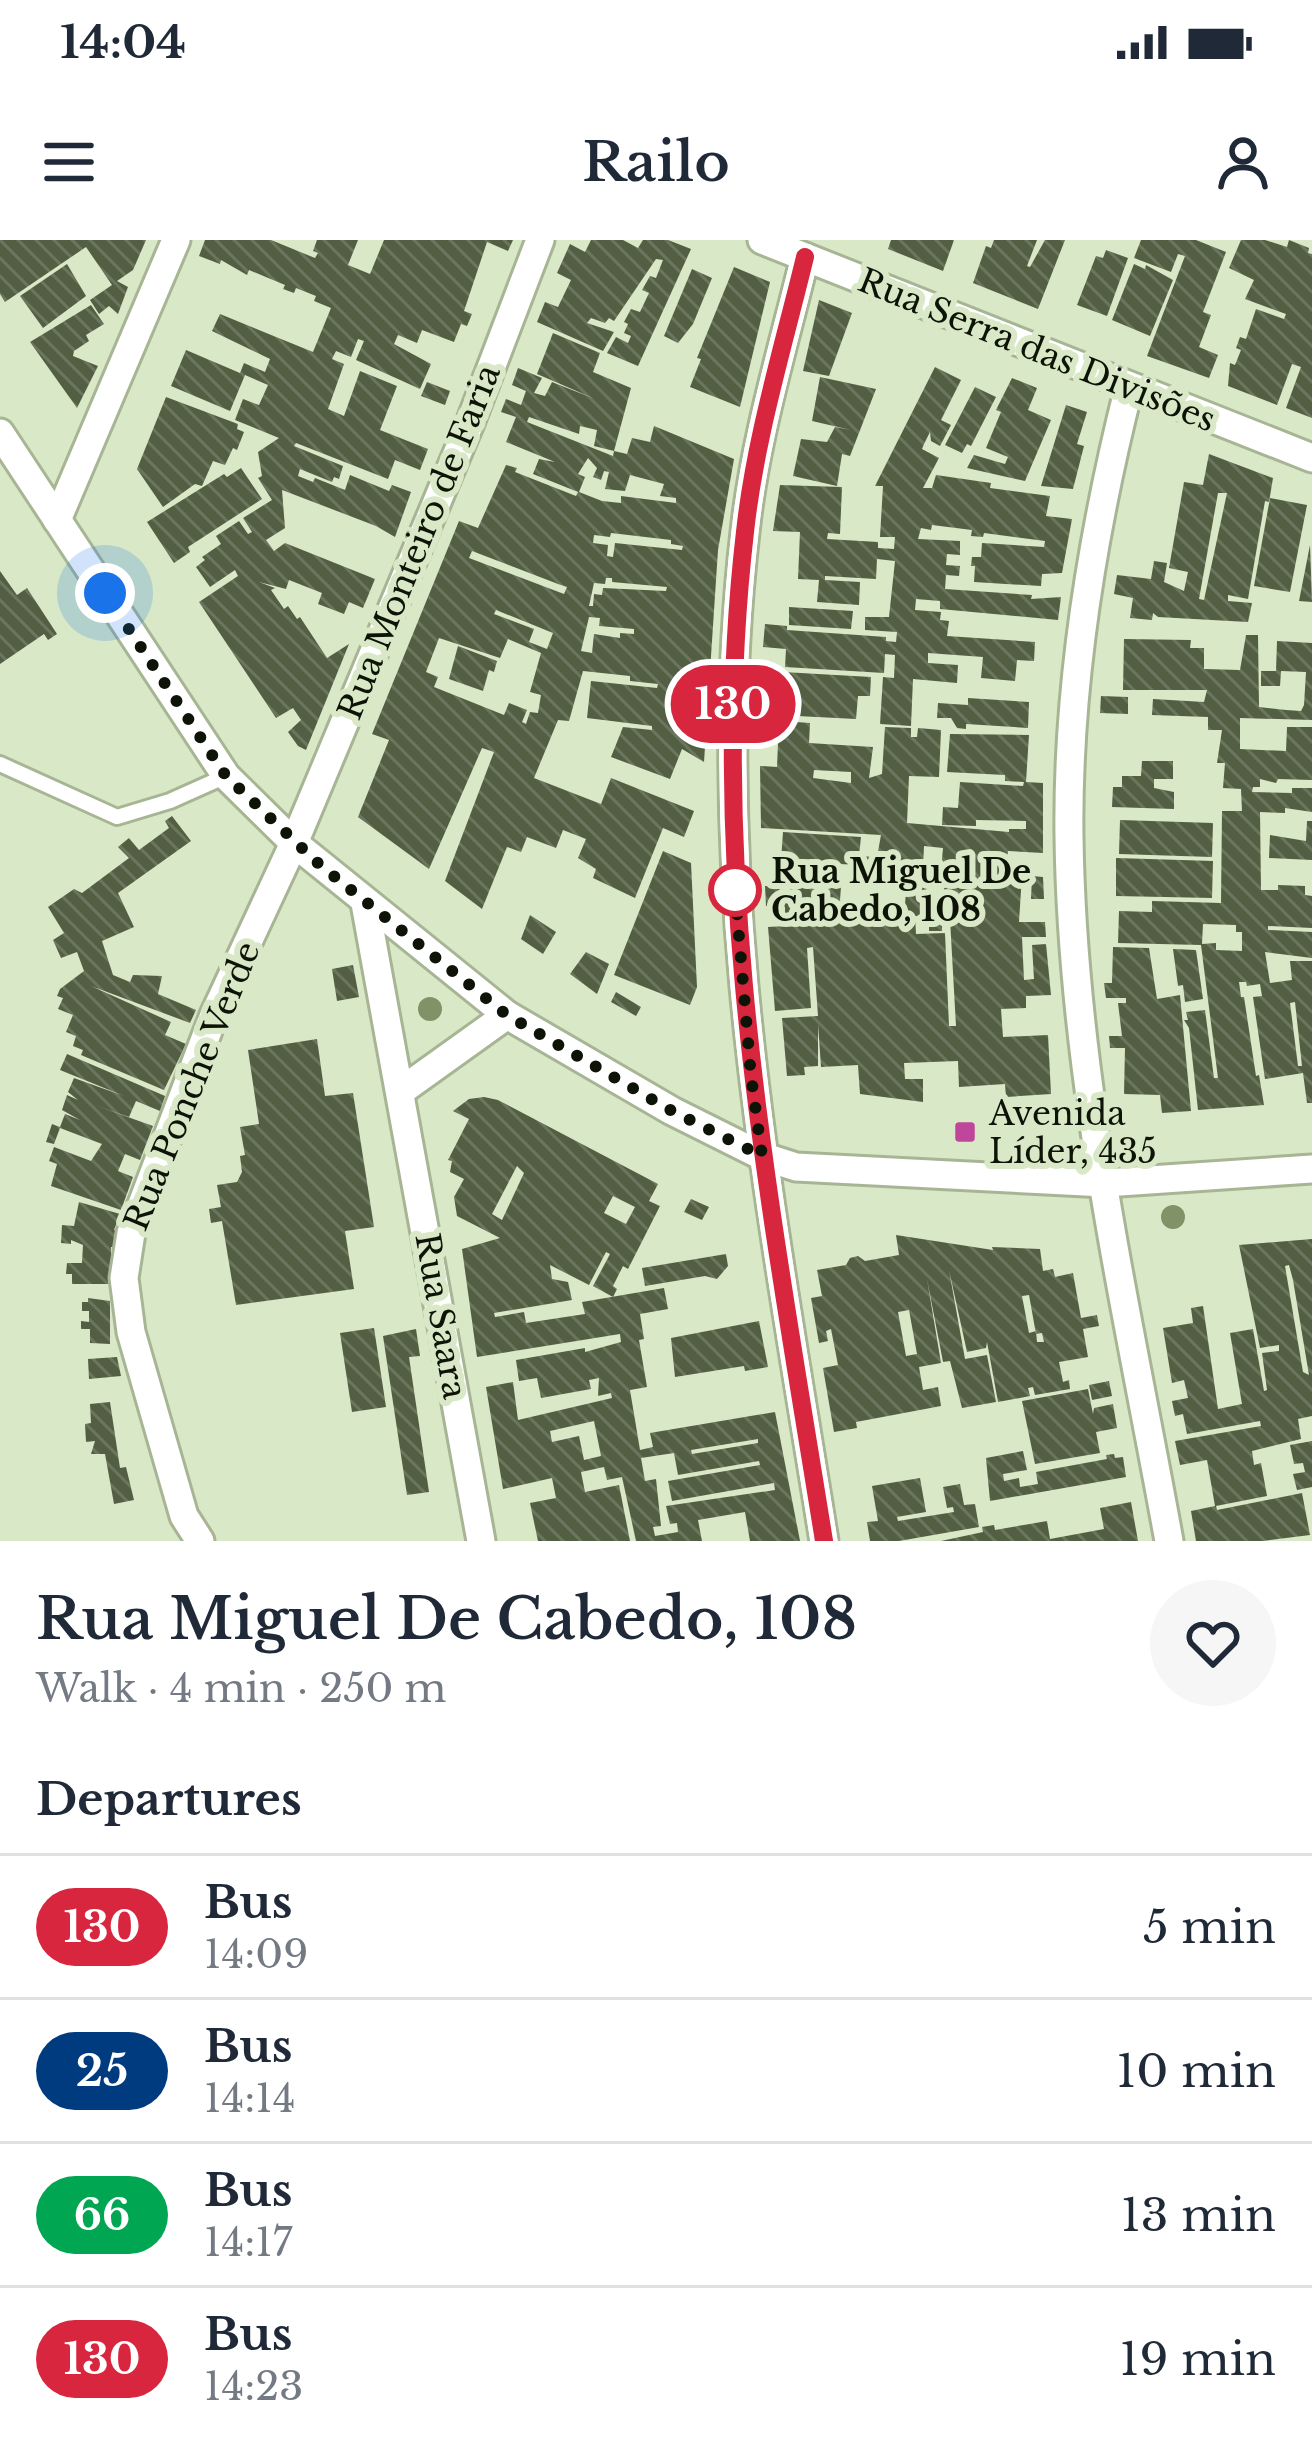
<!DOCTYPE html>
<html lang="en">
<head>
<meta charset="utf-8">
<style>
	:root { --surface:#fff; --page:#f6f6f7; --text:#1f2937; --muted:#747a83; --line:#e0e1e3 }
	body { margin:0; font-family:"Libre Baskerville",serif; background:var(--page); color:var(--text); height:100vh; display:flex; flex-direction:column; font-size:45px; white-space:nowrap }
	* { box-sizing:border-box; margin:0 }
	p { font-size:39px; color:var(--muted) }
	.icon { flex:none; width:66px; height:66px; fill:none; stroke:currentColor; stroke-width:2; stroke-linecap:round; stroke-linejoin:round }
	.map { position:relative; height:1301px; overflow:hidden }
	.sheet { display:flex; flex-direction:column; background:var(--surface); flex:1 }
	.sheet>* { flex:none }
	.badge { padding:0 24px; border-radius:39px; font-size:42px; line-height:78px }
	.you { position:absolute; width:60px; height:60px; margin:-30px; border:9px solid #fff; border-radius:50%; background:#1a73e8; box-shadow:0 0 0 18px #1a73e833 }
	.map>.badge { position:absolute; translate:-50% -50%; box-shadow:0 0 0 6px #fff }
	h2 { padding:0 36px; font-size:45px; line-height:108px }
	.round { display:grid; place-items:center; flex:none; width:126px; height:126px; border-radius:63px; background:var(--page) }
	.summary { display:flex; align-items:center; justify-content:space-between; height:204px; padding:0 36px }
	h1 { font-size:57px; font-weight:600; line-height:90px }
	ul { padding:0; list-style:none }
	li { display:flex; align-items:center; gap:36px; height:144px; padding:0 36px; border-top:3px solid var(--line) }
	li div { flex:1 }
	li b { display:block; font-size:45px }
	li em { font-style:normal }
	li .badge { min-width:132px; font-weight:700; text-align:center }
	.status { display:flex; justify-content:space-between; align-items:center; height:84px; padding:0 60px; background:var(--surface); direction:ltr }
	.status svg { height:33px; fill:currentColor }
	header { display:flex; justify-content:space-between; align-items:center; height:156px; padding:0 36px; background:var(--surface); font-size:54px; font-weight:600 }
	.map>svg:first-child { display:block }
	.building { fill:url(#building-back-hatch); fill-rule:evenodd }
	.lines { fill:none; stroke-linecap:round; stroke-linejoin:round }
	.lane-casing { stroke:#a7b595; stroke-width:20 }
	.street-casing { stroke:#a7b595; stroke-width:33 }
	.lane { stroke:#fff; stroke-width:14 }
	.street { stroke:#fff; stroke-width:27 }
	.tree { fill:#829267 }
	.line-casing { stroke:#fff; stroke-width:27 }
	.line { stroke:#d7263d; stroke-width:18 }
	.walk { stroke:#0e1307; stroke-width:12; stroke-dasharray:0 21.6 }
	.stop-dot { fill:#fff; stroke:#d7263d; stroke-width:6 }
	.poi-dot { fill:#bf469a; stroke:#d9e8c6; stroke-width:4.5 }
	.labels { text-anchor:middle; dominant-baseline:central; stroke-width:12; stroke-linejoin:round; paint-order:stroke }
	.street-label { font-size:33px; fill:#0e1307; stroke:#d9e8c6 }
	.stop-label { font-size:33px; font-weight:bold; fill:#0e1307; stroke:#d9e8c6; text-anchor:start }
	.poi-label { font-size:33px; fill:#0e1307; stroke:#d9e8c6; text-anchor:start }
</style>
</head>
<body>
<div class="status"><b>14:04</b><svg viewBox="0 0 49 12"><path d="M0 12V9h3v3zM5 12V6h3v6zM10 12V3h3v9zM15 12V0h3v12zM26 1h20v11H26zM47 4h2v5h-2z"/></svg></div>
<header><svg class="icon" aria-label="menu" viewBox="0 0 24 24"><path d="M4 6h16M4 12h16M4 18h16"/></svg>Railo<svg class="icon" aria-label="person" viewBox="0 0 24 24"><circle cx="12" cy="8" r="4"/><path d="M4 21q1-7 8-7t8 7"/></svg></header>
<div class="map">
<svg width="1312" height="1301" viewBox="0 0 1312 1301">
	<defs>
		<pattern id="building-back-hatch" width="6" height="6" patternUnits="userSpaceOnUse" patternTransform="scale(3)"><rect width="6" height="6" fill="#535f42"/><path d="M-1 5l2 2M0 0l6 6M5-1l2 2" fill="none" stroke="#6c755f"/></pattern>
	</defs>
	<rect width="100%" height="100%" fill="#d9e8c6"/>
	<g class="building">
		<path d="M0 0H146L133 30 117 41 128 47 118 74 109 66 99 74 90 60 112 45 86 7 5 62 0 54Z"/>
		<path d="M205 0H271L315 18 318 13 313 11 317 0H358L348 25 370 34 384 0H513L508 11 487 2 464 71 472 74 467 86 461 84 454 102 422 90 417 103 398 95 394 104 431 124 420 149 356 120 364 101 358 99 351 117 336 111 332 119 344 124 328 169 344 176 360 131 397 146 380 190 428 209 420 230 395 220 388 239 296 203 294 206 343 226 339 239 334 237 332 242 300 229 298 236 313 242 315 238 345 250 350 235 389 251 392 245 411 252 395 297 376 286 282 250 285 288 266 300 274 311 285 303 375 339 363 368 349 362 344 374 318 364 322 353 289 340 286 349 259 342 275 348 271 350 284 369 288 366 297 379 300 377 327 418 349 404 306 510 298 506 288 492 301 480 293 468 276 478 199 362 238 336 235 330 210 347 196 327 205 320 202 317 221 304 216 296 239 281 248 294 252 292 243 278 272 260 258 238 262 236 258 212 279 198 235 180 243 159 259 165 268 145 245 135 230 171 171 146 186 110 240 133 244 123 265 132 270 119 212 91 220 74 313 112 331 68 314 61 316 56 296 48 294 53 283 49 285 45 249 30 247 35 221 20 220 24 199 16Z"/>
		<path d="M591 0H623L638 8 643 0H668L691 9 638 126 607 113 616 97 628 103 631 96 624 93 628 84 624 82 631 69 640 72 649 53 642 50 650 36 656 38 663 20 656 19 614 81 609 78 605 83 591 78 587 83 614 92 603 111 537 82 545 62 558 67 571 40 557 33 570 4 585 12Z"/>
		<path d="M891 0H954L943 31 888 9Z"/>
		<path d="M994 0H1037L1027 26 1030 27 1045 0H1065L1038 69 973 43 986 6 991 8Z"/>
		<path d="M1141 0H1196L1226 12 1203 72 1211 75 1199 107 1218 115 1209 138 1147 116 1185 16 1178 14 1171 32 1134 18Z"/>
		<path d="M1241 0H1265L1287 7 1289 0 1309 8 1308 13 1312 14V178L1286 168 1301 127 1292 124 1277 165 1228 146 1230 123 1235 125 1241 110 1236 108 1240 97 1246 99 1256 69 1284 79 1286 74 1245 59 1254 40 1229 28Z"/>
		<path d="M1106 10 1128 18 1107 76 1077 65 1096 16 1103 18Z"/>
		<path d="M67 24 86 56 43 88 20 56Z"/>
		<path d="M1134 24 1145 29 1146 25 1173 40 1150 96 1112 80Z"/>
		<path d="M734 27 770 42 740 167 690 147 701 119 697 118Z"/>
		<path d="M692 29 712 38 693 84 678 103 664 96Z"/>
		<path d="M819 60 852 73 829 136 803 131Z"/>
		<path d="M91 65 104 84 86 95 89 101 74 111 73 116 98 126 77 168 30 102Z"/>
		<path d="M553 93 600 113 593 132 631 148 614 211 594 206 597 190 580 186 579 194 529 177 527 182 613 216 614 211 627 214 632 198 650 202 654 186 734 219 718 310 704 522 682 509 670 539 611 517 623 487 652 490V486L587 478 591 441 657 448 658 444 630 441V436L583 431 569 481 558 480 534 538 601 564 611 538 694 571 684 597 663 588 635 658 593 638 596 629 578 618 586 599 563 590 556 608 527 597 521 612 507 607 482 669 445 641 494 512 482 508 429 629 358 577 389 500 372 494 459 281 478 288 506 225 517 228 515 232 576 256 578 252 533 234 539 219 555 222 506 202 516 177 501 172 506 159 521 165 526 151 512 145 518 128 542 138 534 153 545 156 552 142 595 159 537 134ZM588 218 597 228 593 237 601 240 604 231 609 232 605 249 625 251 630 235 664 244 660 256 676 258V263L621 256V263L602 261 579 252 585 237 578 234ZM611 293 671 300V304L683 306 682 310 615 303 613 317 607 316 608 305 593 303 594 295 610 297ZM472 311 558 344 567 347 564 354 469 318ZM606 338H612V342L667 347 666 351 603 348 602 355 594 354 593 366H589L594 343 605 344ZM496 370 553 393 547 409 529 402 534 389 494 374ZM589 377 600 378 599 386 634 389V394L620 393V398L594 394 592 413 581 411ZM439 398 500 418 508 399 541 413 530 452 541 455 538 473 530 472 526 484 522 482 527 470 509 463 504 475 434 447 438 437 426 432Z"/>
		<path d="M935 127 961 140 941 180 951 185 940 206 931 201 930 192 924 204 922 209 939 218 923 248H932L936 235 991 243 990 248 1050 256 1046 276 1072 279 1062 333 1042 334 1041 346 974 342 975 326H971L972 317H981L982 303 1044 307 1045 301 984 293 983 297 971 296 972 290 932 285 931 290 921 288 918 299 960 301V315L947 314 946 325 960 326 959 336 946 335 945 349 1032 355 1031 359 1061 357 1058 380 940 369V361L916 359 915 370 941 372 940 380 949 381 947 396 1035 402 1034 421 1017 420 1015 441 981 438 983 417 928 413V423L958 425 957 443 913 439 911 486 880 484 883 437 894 438 895 415 885 414 884 433 785 427 786 409 763 407 765 384 787 386V390L886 397V401L896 402 897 392 865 390V377H889L895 321 877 319 876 339 825 336V340L860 342 859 365 817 362 819 340 798 339 800 292 773 291 780 245 842 247 840 294 828 293 827 299 878 302V308L894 309 895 297H880L883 246H875Z"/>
		<path d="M820 137 876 149 850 216 842 214 837 246 793 236 801 199 827 202 835 187 851 190 812 181Z"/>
		<path d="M1012 138 1037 148 1028 170 1051 180 1025 241 967 228 974 215 1005 224 1008 217 986 208 1001 172 996 170Z"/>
		<path d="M427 142 450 151 445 165 421 156Z"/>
		<path d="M975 147 996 157 971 206 967 204 962 213 945 205Z"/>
		<path d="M166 157 238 184 237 189 244 192 237 210 233 208 225 225 213 221 202 246 195 244 163 267 137 229Z"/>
		<path d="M1066 165 1087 172 1077 204 1084 206 1073 249 1041 246Z"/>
		<path d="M1209 214 1273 238 1269 262 1265 261 1248 359 1228 355V361L1252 363 1248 382 1158 377 1153 373 1152 380 1130 378 1133 358 1114 354 1117 335 1151 339 1154 321 1167 323 1164 342 1184 351 1188 332 1169 328 1184 242 1203 245ZM1218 253H1227L1204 360 1199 359Z"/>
		<path d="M241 228 262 259 188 307 190 312 174 323 147 282 224 234 227 237Z"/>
		<path d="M1270 258 1307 265 1290 352 1254 346Z"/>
		<path d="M1310 305 1312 362 1299 361Z"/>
		<path d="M0 331 17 355 27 348 57 394 48 400 44 394 0 424Z"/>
		<path d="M789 367 853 371 851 389 789 385Z"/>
		<path d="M1246 395H1258L1259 467 1286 470 1301 471 1304 465 1306 432 1281 431 1280 446H1261V431H1276L1277 401 1312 403V480L1240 478V509L1286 511 1287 487H1312V540L1278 539 1276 543 1260 539V547H1253L1252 552 1292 553V548H1312V572L1285 568V573L1260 572 1261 650H1278V645L1305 646V655L1312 656V688L1268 686V690L1312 692V718L1265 712 1270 743 1292 740 1290 721H1312V863H1307L1303 833 1265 839 1253 757 1262 756 1260 744 1247 746 1246 742H1239L1241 757H1244L1256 836 1259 835 1264 865 1198 870 1189 788 1184 780H1188L1186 772 1205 770 1214 838H1218L1201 705 1118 703 1119 671 1152 672V661L1221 663 1222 571H1242L1241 549 1223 548 1225 523H1217L1222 490H1208V477L1152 475 1153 459 1204 462 1207 450H1123L1124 399 1191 400 1190 408H1204V429L1240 430ZM1203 684 1236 685V692H1242V711L1216 710V703L1202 704ZM1295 762 1302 826H1298L1290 763Z"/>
		<path d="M458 406 497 421 494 432 489 430 483 451 449 439Z"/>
		<path d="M783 432 871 437 870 456H858L856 479 797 476 796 482 810 483 809 503 873 507 869 538 882 534 885 487 911 488V497H917L918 488 941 490 939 537 909 536 907 583 1009 592V589H1026V581L976 580V586L942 585 943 567 958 568 960 542 1023 546 1024 542 1005 541V535L947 532 950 494 1029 495 1026 542 1043 543V613L1008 611 1006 634 1022 635 1019 682H1045L1046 697H1022L1024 740 1034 739 1032 705 1046 704 1051 755 1026 756V768L1001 769 1003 797 1048 795 1051 854 1006 857 1005 844 959 847 958 821 904 823 905 839H923V862L860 854 858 825 821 827 818 784V826L804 827 805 835 787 836 782 778 818 776 813 707 807 708 811 768 775 771 768 687 785 686V667L766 666 765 646 780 647 779 652 790 653 792 629 799 630 800 622 781 620 783 592 861 597 859 616 877 617 881 595 761 588 760 526 777 527 779 481 788 482 790 450H782ZM814 530 851 532V543L813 538ZM924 606 943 608 941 630 923 629ZM823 623 908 628 904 676 872 673V662L855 661 854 672H849L850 661 840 660 842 633 823 632ZM928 637 945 639 942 672 925 671ZM915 676 929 677V691H942V678L950 679 956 786H949L945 693 916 694Z"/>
		<path d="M1101 456 1128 457V474L1100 473Z"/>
		<path d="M968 458 1029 462 1028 488 966 484V489L957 488 951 478H937L938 463 968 465Z"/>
		<path d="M1142 521H1173V539H1154V548L1174 552V569L1112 567 1113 547H1122V536H1141Z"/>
		<path d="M172 576 191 601 118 653 134 687 102 701 113 735 130 742 133 735 162 736 158 754 196 770 190 783 91 746 171 782 165 795 186 804 164 850 81 815 83 810 73 806 76 796 66 792 73 775 58 769 63 758 57 756 60 749 84 731 77 712 61 718 53 700 64 693 48 667 74 649 82 653 129 618 118 607 129 598 139 610 169 588 165 581Z"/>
		<path d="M1120 580 1213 583 1212 617 1119 614Z"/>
		<path d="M1307 581H1312V620L1269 618 1270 595 1306 601Z"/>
		<path d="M663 611 691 623 697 747 690 765 614 735Z"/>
		<path d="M1116 618 1213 621 1212 658 1116 656Z"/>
		<path d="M1032 636 1043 637 1044 659H1031Z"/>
		<path d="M530 675 556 692 543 714 521 699Z"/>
		<path d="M1113 707 1149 708 1157 759 1180 755 1191 871 1162 873 1160 855 1124 854 1125 808H1110L1109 796H1122L1118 763H1126V758H1106L1104 743H1112Z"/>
		<path d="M1173 709 1196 710 1203 759 1185 762 1183 745 1178 746Z"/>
		<path d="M586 712 609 724 597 754 570 734Z"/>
		<path d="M353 725 359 757 337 761 332 729Z"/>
		<path d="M616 752 641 767 636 776 611 762Z"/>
		<path d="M317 799 325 856 353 853 374 987 345 991 354 1049 236 1065 222 981 211 983 209 969 221 967 217 945 237 942 242 932 240 916 245 915 240 887 259 884 248 810Z"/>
		<path d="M67 814 165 856 160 871 136 861 129 877 97 866 153 886 140 920 125 914 118 931 133 937 121 970 51 946 57 924 49 921 54 907 91 921 102 904 60 888 54 904 46 902 52 884 60 887 65 874 80 880 62 870 67 855 78 860 68 852 74 838 124 856 60 830Z"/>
		<path d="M484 857 498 860 658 944 649 961 660 966 628 1029 623 1026 613 1046 617 1049 613 1057 593 1046 610 1014 606 1012 589 1045 550 1025 552 1039 568 1042 572 1060 494 1073 495 1077 524 1072 526 1083 585 1074 582 1062 664 1048 668 1069 640 1074 644 1099 639 1100 647 1147 630 1150 640 1210 653 1207 650 1193 775 1172 800 1301H750L745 1272 698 1280 702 1301H636L622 1237 607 1240 604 1227 581 1232 585 1252 619 1245 630 1301H538L530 1263 556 1258 552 1238 503 1249 486 1147 513 1142 518 1180 612 1158 611 1153 598 1156 599 1138 589 1140 591 1149 541 1158 537 1138 519 1141 516 1120 585 1108V1112L621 1102 620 1094 477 1117 462 1009 500 998 457 976 454 957 464 939 450 932 452 921 448 920 469 879 453 871 469 859ZM517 926 524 933 502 980 492 974ZM613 956 635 967 626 984 604 973ZM594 1181 601 1216 584 1220 579 1196 552 1202 550 1191ZM758 1199V1203L692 1214 691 1210ZM674 1213 678 1235 759 1221 760 1225 668 1241 672 1261 774 1243 775 1250 666 1266 670 1284 677 1283 678 1292 655 1296 653 1287 661 1286 656 1239 645 1241 641 1218Z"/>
		<path d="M691 959 709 967 702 980 684 972Z"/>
		<path d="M79 962 120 974 114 990H118L116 1007H111V1044H72V1034H66L67 1023H82L83 1005 71 1000V1004L61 1003 62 985 74 986Z"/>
		<path d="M896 995 993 1010 992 1007 1040 1009 1043 1031 1053 1029 1055 1037 1073 1033 1081 1078 1097 1075 1099 1086 1083 1089 1088 1117 1059 1122 1063 1142 1069 1140 1070 1149 1035 1155 1033 1147 1028 1148 1030 1156 998 1162 987 1102 986 1108 967 1112 949 1030 965 1119 987 1115 996 1162 962 1168 950 1121 943 1122 927 1039 941 1123 919 1127 923 1150 938 1147 941 1166 856 1182 857 1188 834 1192 823 1128 838 1125 831 1089 826 1091 828 1101 819 1103 811 1058 822 1056 817 1030 846 1025 850 1018 858 1016 865 1021 899 1015ZM1029 1055 1036 1094 1042 1093 1044 1102H1037L1036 1091 1029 1093 1022 1056ZM909 1070 917 1114 906 1116 898 1072Z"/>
		<path d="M1312 999V1176L1298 1179 1301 1199 1252 1211 1254 1225 1261 1223 1267 1256 1216 1266 1217 1270 1302 1253 1310 1295 1263 1301H1196L1191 1271 1215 1266 1207 1220 1180 1225 1175 1201 1261 1186 1260 1181 1187 1194 1183 1174 1175 1176 1172 1161 1188 1158 1184 1140 1172 1143 1163 1088 1193 1083 1191 1068 1203 1066 1218 1169 1242 1164 1230 1093 1253 1089 1264 1151 1267 1150 1262 1113 1279 1111V1105L1260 1108 1239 1005ZM1289 1025 1293 1040 1309 1135 1303 1132 1285 1026Z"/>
		<path d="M726 1014 728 1026 717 1039 705 1036 645 1046 642 1028Z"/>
		<path d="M88 1058 110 1061V1104L90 1103V1089H81V1081L89 1082V1071H82V1062H88Z"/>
		<path d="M759 1081 768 1127 745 1131 744 1126 675 1137 671 1098Z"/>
		<path d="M374 1088 386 1167 352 1172 340 1093Z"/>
		<path d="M416 1089 420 1116 409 1117 429 1252 407 1255 383 1096Z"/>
		<path d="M117 1117 121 1136 89 1139 88 1119Z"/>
		<path d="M1109 1141 1112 1156 1092 1160 1089 1145Z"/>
		<path d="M1088 1149 1093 1174 1094 1168 1113 1164 1117 1188 1096 1192 1100 1213 1035 1224 1022 1161Z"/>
		<path d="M110 1162 120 1228 126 1227 134 1260 114 1264 105 1214H91L95 1201 86 1202 85 1184 91 1183 90 1164Z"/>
		<path d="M1312 1201V1247L1297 1250 1293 1234 1305 1232 1303 1223 1294 1224 1290 1205Z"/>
		<path d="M1023 1211 1027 1230 1003 1234 1004 1241 1019 1238 1020 1247 1038 1244 1036 1232 1107 1219 1106 1215 1114 1214 1115 1218 1123 1217 1126 1237 990 1261 986 1218Z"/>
		<path d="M920 1238 926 1272 897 1277 898 1281 954 1272 953 1267 947 1268 943 1247 960 1244 964 1265 975 1264 979 1287 899 1301H870L867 1282 878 1281 872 1246Z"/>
		<path d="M1131 1262 1138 1301H941L983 1292 982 1287 994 1285 995 1290 1047 1281 1050 1299 1104 1289 1100 1268Z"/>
	</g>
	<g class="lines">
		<defs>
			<path id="lane" d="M0 524 117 577 170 561 226 536"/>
			<g id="street">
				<path d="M762 0 1312 218"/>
				<path d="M805 17C783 108 755 198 745 292 705 637 770 962 824 1301"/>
				<path d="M1129 147C1092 294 1067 445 1069 597 1072 834 1127 1069 1169 1301"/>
				<path d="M0 193 226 536 294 603 507 775 672 871 762 916 796 927 1105 943 1312 929"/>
				<path d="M57 280 176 0"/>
				<path d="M365 663 481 1301"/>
				<path d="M401 851 507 775"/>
				<path d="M200 1301 184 1276 131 1092 124 1038 131 993 214 775 294 603 470 183 540 0"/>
			</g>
		</defs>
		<use href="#lane" class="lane-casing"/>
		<use href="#street" class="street-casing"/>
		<use href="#lane" class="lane"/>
		<use href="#street" class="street"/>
	</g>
	<g class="tree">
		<circle cx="430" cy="769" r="12"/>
		<circle cx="1173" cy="977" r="12"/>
	</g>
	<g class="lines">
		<defs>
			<path id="line" d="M805 17C783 108 755 199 745 292 705 636 770 963 824 1301"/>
		</defs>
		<use href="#line" class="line-casing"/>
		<use href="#line" class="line"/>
		<path class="walk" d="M105 353 226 536 320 625 507 775 672 871 762 916 751 836 735 650"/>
	</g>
	<circle class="stop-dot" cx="735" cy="650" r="24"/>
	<rect class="poi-dot" x="953" y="880" width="24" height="24" rx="6"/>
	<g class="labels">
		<g class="street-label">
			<text transform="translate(1037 110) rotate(22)">Rua Serra das Divisões</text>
			<text transform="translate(419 302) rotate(-68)">Rua Monteiro de Faria</text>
			<text transform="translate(192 846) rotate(-68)">Rua Ponche Verde</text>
			<text transform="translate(441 1076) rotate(80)">Rua Saara</text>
		</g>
		<g class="stop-label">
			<text x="771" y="631">Rua Miguel De<tspan x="771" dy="38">Cabedo, 108</tspan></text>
		</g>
		<g class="poi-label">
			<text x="989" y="873">Avenida<tspan x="989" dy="38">Líder, 435</tspan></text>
		</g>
	</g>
</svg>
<div class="you" style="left:105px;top:353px"></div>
<b class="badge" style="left:733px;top:464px;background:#d7263d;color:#fff">130</b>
</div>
<section class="sheet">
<div class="summary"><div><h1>Rua Miguel De Cabedo, 108</h1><p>Walk · 4 min · 250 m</p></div><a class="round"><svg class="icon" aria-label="heart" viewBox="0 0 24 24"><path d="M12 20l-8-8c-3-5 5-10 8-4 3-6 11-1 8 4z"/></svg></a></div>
<h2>Departures</h2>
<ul>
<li><span class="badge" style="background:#d7263d;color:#fff">130</span><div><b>Bus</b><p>14:09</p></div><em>5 min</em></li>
<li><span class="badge" style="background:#003b80;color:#fff">25</span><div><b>Bus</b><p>14:14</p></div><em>10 min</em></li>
<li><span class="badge" style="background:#00a651;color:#fff">66</span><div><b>Bus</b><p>14:17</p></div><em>13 min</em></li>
<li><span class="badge" style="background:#d7263d;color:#fff">130</span><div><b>Bus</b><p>14:23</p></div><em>19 min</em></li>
</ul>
</section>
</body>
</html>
